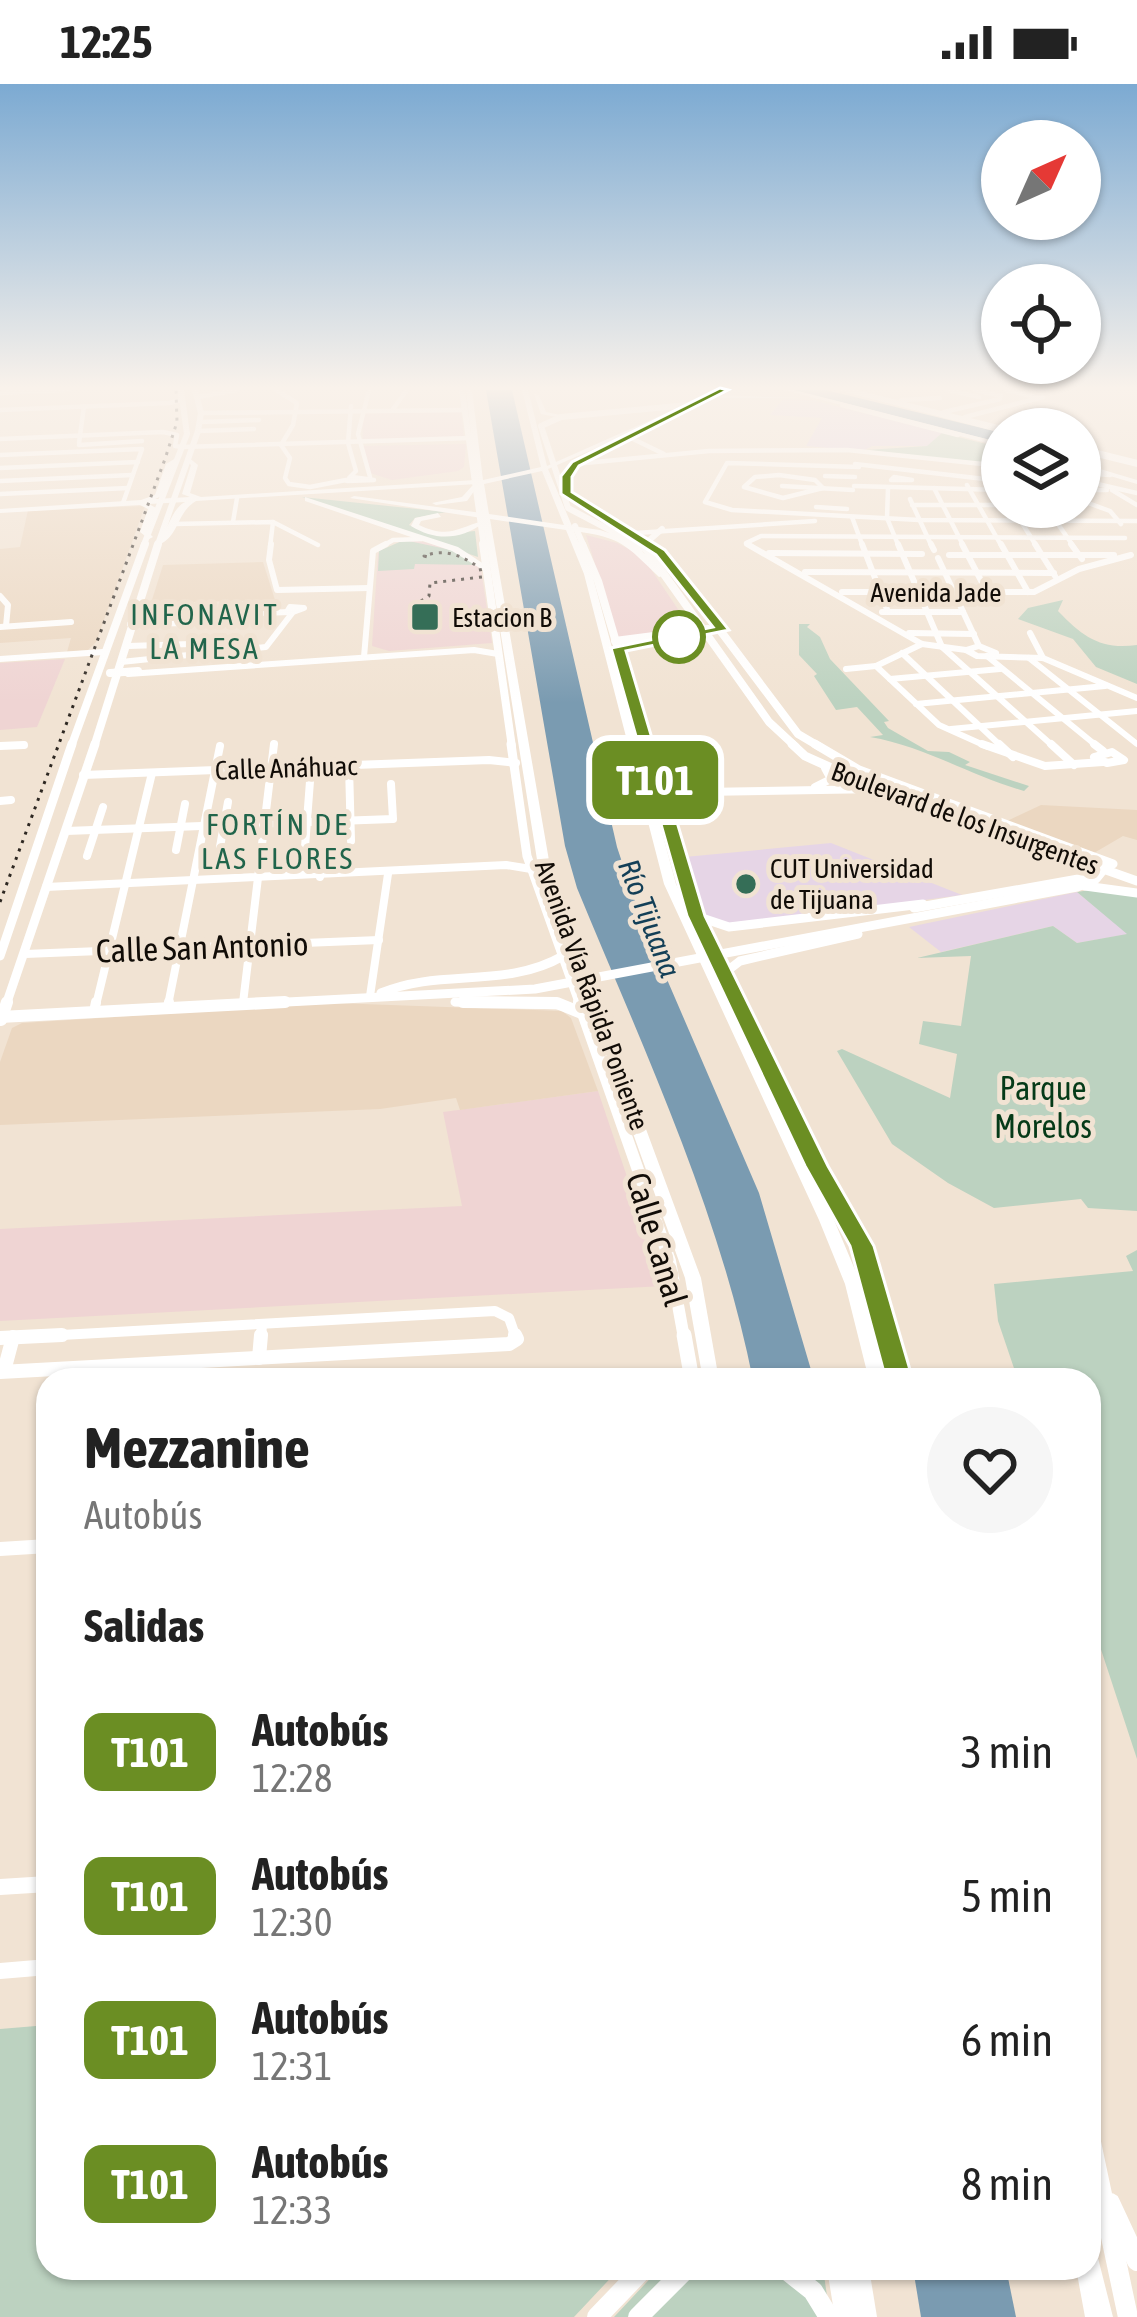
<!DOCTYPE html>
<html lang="es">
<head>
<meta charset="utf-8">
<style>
	:root { --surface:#fff; --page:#f6f6f6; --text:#222; --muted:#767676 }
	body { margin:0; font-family:"Asap Condensed",sans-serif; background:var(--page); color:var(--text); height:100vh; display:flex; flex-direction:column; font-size:45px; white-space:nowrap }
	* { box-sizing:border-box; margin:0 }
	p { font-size:39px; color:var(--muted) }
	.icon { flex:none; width:66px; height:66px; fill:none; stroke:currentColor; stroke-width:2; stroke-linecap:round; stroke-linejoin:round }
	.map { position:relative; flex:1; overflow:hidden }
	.details { position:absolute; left:36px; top:1284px; width:1065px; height:912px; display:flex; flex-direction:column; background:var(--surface); border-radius:36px; box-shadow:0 3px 9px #0004 }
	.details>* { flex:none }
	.badge { padding:0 24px; border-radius:18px; font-size:42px; line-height:78px }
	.needle { width:78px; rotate:45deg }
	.buttons { position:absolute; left:981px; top:36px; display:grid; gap:24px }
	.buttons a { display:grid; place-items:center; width:120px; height:120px; border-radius:50%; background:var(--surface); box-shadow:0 3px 9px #0004; font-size:60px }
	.map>.badge { position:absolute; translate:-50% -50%; box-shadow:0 0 0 6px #fff }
	h2 { padding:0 48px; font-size:45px; line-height:108px }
	.round { display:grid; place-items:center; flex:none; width:126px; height:126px; border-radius:63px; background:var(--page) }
	.summary { display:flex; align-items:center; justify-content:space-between; height:204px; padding:0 48px }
	h1 { font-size:57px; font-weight:700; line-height:90px }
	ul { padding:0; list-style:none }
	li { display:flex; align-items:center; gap:36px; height:144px; padding:0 48px }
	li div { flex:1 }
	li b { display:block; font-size:45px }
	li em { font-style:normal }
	li .badge { min-width:132px; font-weight:700; text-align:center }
	.status { display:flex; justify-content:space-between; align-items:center; height:84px; padding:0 60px; background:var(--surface); direction:ltr }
	.status svg { height:33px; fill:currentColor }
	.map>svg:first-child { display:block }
	.commercial { fill:#efd4d3 }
	.built { fill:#ebd7c1 }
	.education { fill:#e6d5e6 }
	.green { fill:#bcd2c0 }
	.water { fill:#7a9bb1 }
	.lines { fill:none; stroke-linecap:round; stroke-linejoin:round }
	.minor-far5 { stroke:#fff; stroke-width:4.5 }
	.minor-far4 { stroke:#fff; stroke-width:6 }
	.minor-far3 { stroke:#fff; stroke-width:8 }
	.minor-far2 { stroke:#fff; stroke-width:10 }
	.minor-far1 { stroke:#fff; stroke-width:14 }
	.minor { stroke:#fff; stroke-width:16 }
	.major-far5 { stroke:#fff; stroke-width:6 }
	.major-far4 { stroke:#fff; stroke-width:8 }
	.major-far3 { stroke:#fff; stroke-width:9 }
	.major-far2 { stroke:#fff; stroke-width:12 }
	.major-far1 { stroke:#fff; stroke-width:15 }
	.major { stroke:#fff; stroke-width:20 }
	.highway { fill:#fff; fill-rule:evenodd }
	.rail { stroke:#2e2822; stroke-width:3; stroke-dasharray:3 6; stroke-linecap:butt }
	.line { fill:#6b8e23; stroke:#fff; stroke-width:3 }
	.poi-dot { fill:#356e57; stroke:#f1e3d3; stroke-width:4.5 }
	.stop-dot { fill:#fff; stroke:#6b8e23; stroke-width:6 }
	.labels { text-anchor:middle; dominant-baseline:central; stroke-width:10; stroke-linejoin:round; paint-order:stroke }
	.far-street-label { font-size:27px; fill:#110c07; stroke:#f1e3d3 }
	.far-poi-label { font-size:27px; fill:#110c07; stroke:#f1e3d3; text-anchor:start }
	.far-neighbourhood-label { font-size:30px; letter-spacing:3px; fill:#21654b; stroke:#f1e3d3 }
	.far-water-label { font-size:30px; font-style:italic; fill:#133f57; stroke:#f1e3d3 }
	.street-label { font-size:33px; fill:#110c07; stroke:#f1e3d3 }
	.park-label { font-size:33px; fill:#053a18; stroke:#f1e3d3 }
</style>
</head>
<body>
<div class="status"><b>12:25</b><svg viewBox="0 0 49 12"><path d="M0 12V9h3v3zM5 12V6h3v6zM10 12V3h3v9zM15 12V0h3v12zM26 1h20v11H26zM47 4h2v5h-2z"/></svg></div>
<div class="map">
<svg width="1137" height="2233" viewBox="0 0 1137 2233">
	<rect width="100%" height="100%" fill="#f1e3d3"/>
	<g class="commercial">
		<path d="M362 325 461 327 464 355 363 357Z"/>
		<path d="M466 360 464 383 458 387 392 396 370 389 362 362Z"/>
		<path d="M586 451 617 459 642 472 692 546 618 554Z"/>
		<path d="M413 455 456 467 481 485 492 559 389 567 372 562 378 469Z"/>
		<path d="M65 575 37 643 0 646V579Z"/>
		<path d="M598 1007 664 1202 0 1237V1145L462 1122 443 1028Z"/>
	</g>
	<g class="built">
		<path d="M145 422 96 558 88 566 67 568 71 554 0 559V465L20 463 28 426Z"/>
		<path d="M263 478 275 516 151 519 163 481Z"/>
		<path d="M1041 721 1137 726V756L1123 752 1094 769 1007 737Z"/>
		<path d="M334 919 562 927 571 934 598 1007 460 1026 456 1014 380 1025 0 1041V978L12 944 22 939Z"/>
	</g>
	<g class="education">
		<path d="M783 315 812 316 942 349 928 362H872L863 367 806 362 822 334 770 331Z"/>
		<path d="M831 759 962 811 720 843 697 829 674 774Z"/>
		<path d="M1077 808 1129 850 1077 859 1053 842 941 868 909 843Z"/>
	</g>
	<g class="green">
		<path d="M942 349 1002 364V381L866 366 927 362Z"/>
		<path d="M302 413 446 428 415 434 409 441 434 451 475 447 478 473Z"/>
		<path d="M404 456 456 467 478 481 415 480 414 485 378 487 379 467Z"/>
		<path d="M1063 516 1058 527C1083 553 1101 566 1137 561V600L1096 583 1073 555 1018 535 1028 524Z"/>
		<path d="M799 540H810L807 543 820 553 830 575 889 637 884 638 888 644 928 667 949 668 970 678 965 681 1029 702 1024 707C971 692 924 662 870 653L883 651 857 623 836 626 814 592 817 590 799 571Z"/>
		<path d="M1096 805 1137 812V1127L1088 1124 1081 1115 994 1124 948 1099 892 1060 837 967 842 965 950 1014 957 970 919 960 923 937 961 942 971 872 917 874 1053 842 1077 859 1127 850 1077 808Z"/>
		<path d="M1137 1166V1675L1089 1529V1296H1018L998 1237 994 1200 1133 1187 1126 1172Z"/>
		<path d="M48 1941V2184H620L574 2233H0V1945Z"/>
		<path d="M660 2184H823L830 2233H614Z"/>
	</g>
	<g class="water">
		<path d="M486 306H512L617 763 641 835 759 1109 814 1296H753C719 1125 643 964 577 804L565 762Z"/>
		<path d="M793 306H826L1002 349V359Z"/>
		<path d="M913 2184H1006L1016 2233H921Z"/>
	</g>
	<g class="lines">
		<g class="minor-far5">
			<path d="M276 306 297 319 293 341 281 361"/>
			<path d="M369 306 358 350 370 393"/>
			<path d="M847 306 1005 345"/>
			<path d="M948 306 979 313"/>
			<path d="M975 306 1001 312"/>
			<path d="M1005 306 1036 313"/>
			<path d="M0 309 68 306"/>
			<path d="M198 313 237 306"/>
			<path d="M901 316 940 314"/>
			<path d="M842 321 958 351"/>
			<path d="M393 325 407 306"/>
			<path d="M0 326 169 319 181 316 180 309"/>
			<path d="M944 328 1000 315"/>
			<path d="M201 329 465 326"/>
			<path d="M965 333 1043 313"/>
			<path d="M201 338 259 336"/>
			<path d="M198 347 254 345"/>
			<path d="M629 353 664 370"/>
			<path d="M0 355 163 348 177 351 175 362 182 363 470 354"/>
			<path d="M79 359 84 322"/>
			<path d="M79 361 142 357"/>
			<path d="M281 361 290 374 285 394 289 400 310 403 346 396"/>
			<path d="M1080 364 1137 378"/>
			<path d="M0 371 142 365 123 419"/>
			<path d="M575 380 709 367 847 366 1002 382"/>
			<path d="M855 380 1002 397"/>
			<path d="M859 383 727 379 705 418 732 426 919 436 1137 437"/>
			<path d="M0 384 138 378"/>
			<path d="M1080 389 1110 391"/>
			<path d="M779 391 815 396 823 404 783 414 744 403 755 393Z"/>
			<path d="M825 392 855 393"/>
			<path d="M352 393 374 396 347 397Z"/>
			<path d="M894 393 912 396H891Z"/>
			<path d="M349 394 356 387 348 359 351 322"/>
			<path d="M1080 396 1137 409"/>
			<path d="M0 397 132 391"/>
			<path d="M967 401 1002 463"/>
			<path d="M782 402 853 406"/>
			<path d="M854 402 1002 406"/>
			<path d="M888 404 887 434 899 463"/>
			<path d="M934 404 964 463"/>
			<path d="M1080 406H1107"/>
			<path d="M1112 406 1137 421"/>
			<path d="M0 410 128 404"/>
			<path d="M910 415 932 463"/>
			<path d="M1080 416 1110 427 1121 440"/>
			<path d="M912 421H1002"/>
			<path d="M816 423 847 425"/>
			<path d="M1012 423 1037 463"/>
			<path d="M1046 423 1074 463"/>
			<path d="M852 433 863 463"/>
			<path d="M233 438 237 414"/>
			<path d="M174 440 273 438 318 461"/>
			<path d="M621 450 815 437"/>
			<path d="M270 463 273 438"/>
			<path d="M381 463 393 456 422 455"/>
			<path d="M753 463 746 459 761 452 1125 454"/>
		</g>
		<g class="minor-far4">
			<path d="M271 460 269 476 277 506 369 504"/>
			<path d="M747 460 922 560 966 566"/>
			<path d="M862 460 888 528"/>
			<path d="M898 460 942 563 1054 663"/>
			<path d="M931 460 934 466"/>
			<path d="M962 460 987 508"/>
			<path d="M1001 460 1028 508"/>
			<path d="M1035 460 1055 492"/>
			<path d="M1071 460 1082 475"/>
			<path d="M769 469 922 470"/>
			<path d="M949 471H1114"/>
			<path d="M938 474 979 562"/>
			<path d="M805 488 1054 489"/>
			<path d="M842 508H1034L1079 485 1131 471"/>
			<path d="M0 512 8 521 6 542"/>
			<path d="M882 528H963"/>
			<path d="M132 533 290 528"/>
			<path d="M130 540 192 539"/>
			<path d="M0 543 71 538"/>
			<path d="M909 549 974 550"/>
			<path d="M1030 549 1043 574"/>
			<path d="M922 560 876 582 939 641 988 663"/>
			<path d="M128 562 191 560"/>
			<path d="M902 569 1002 663"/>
			<path d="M996 569 979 562 966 566 977 572 1043 574 1137 614"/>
			<path d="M987 572 1098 663"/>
			<path d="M364 573 373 467 386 460"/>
			<path d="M1029 574 1137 660"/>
			<path d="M0 575 103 568"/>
			<path d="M121 578 266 563 293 528 304 524 290 523 287 528"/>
			<path d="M846 585 876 582"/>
			<path d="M128 590 474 566 498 570"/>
			<path d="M890 595 1000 585"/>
			<path d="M916 620 1105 602"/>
			<path d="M951 645 1137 627"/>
			<path d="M0 662 24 661"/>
		</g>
		<g class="minor-far3">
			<path d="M982 660 1045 682 1103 678"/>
			<path d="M999 660 1013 673"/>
			<path d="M1051 660 1074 681"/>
			<path d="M1094 660 1103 667"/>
			<path d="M0 662 24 661"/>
			<path d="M1112 668 1124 676 1107 679 1094 673Z"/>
			<path d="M349 682 351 757"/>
			<path d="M83 691 489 676 516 679"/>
			<path d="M656 700 702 708 878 705"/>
			<path d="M815 703 831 695 825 684"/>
			<path d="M0 717 11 716"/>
			<path d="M66 747 393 735 391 700"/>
			<path d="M220 763 228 718"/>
			<path d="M305 763 311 684"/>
			<path d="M176 766 185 720"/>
			<path d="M87 772 103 723"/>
			<path d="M320 793 324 767"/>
			<path d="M46 803 506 781 531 785"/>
			<path d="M25 870 379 856"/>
			<path d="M370 912 388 790"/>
			<path d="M243 919 274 660"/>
			<path d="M96 921 152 689"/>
			<path d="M168 921 220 662"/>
		</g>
		<g class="minor-far2">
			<path d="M168 923 169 918"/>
			<path d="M94 928 96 918"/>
			<path d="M7 1254 495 1227 509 1234 516 1254"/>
			<path d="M261 1254 262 1240"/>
		</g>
		<g class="minor-far1">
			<path d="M0 1254 62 1251"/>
			<path d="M259 1274 261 1251"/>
			<path d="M4 1287 13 1253"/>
			<path d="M0 1288 509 1260 517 1255 515 1251"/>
			<path d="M0 1465 48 1462"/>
		</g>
		<g class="minor">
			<path d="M0 1803 48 1800"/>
			<path d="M0 1887 48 1883"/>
		</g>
		<g class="major-far5">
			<path d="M462 306 484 463"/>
			<path d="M575 442 584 463"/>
			<path d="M646 459 662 445"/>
			<path d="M143 463 187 350 181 306"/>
			<path d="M157 463 198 347 201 329 195 306"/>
			<path d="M642 463 568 424 541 342 561 333 688 321"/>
		</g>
		<g class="major-far4">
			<path d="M483 460 512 663"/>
			<path d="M582 460 598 497 647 663"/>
			<path d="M636 460 646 465 769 638 796 663"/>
			<path d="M648 460 668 477 798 650 820 663"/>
			<path d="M615 557 708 545"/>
			<path d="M110 589 138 587"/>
			<path d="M71 663 145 460"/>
			<path d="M94 663 158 460"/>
		</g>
		<g class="major-far3">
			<path d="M511 660 527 772 580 921"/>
			<path d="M646 660 696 832 739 921"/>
			<path d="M792 660 805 672 878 705 1137 797"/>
			<path d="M815 660 859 686 1113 780"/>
			<path d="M1085 802 1137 809"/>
			<path d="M914 824 1095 792"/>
			<path d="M696 832 729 843 923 820"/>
			<path d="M0 872 72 660"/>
			<path d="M726 896 727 887 740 877 858 850"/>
			<path d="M381 909C440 884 506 905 563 872"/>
			<path d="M455 918 562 921"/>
			<path d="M6 921 95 660"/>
			<path d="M228 921 535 905 1077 803 1096 795 1109 779"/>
		</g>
		<g class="major-far2">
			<path d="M463 918 557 919 584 930"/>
			<path d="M579 918 670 1177 684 1254"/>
			<path d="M738 918 861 1162 888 1254"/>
			<path d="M0 933 285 918"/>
			<path d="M1 936 7 918"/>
		</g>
		<g class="major-far1">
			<path d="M684 1251 692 1296"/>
			<path d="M887 1251 900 1296"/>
		</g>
		<g class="major">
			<path d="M1089 2049 1128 2233"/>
			<path d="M1110 2119 1137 2177"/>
			<path d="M784 2184 813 2207 829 2233"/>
			<path d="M837 2184 845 2233"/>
			<path d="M597 2233 644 2184"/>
			<path d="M638 2233 687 2184"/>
		</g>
		<g class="highway">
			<path d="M466 306H472L483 396 541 383 522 306H528L547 382 718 306H726L716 311 799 314H710L548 385 572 442 600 446 631 456 666 491 659 493C626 461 621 453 574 447L592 490 676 800 811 1085 812 1079 817 1078 824 1082 833 1113 826 1117 861 1200 885 1296H869L845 1200 819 1136 664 800 584 490 566 446 490 435 551 788 701 1194 719 1296H703L685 1194 539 788 483 439C461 456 435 457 411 442L415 434 438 429 441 433 421 437 419 441C449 455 457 444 483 437L482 434 350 414 354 412 482 429 477 403 467 417 436 421 432 419 462 413 472 402 477 403V400L196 417C176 429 180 451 159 461L155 459C169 448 170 426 185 418L149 420 156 424 148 448 153 453 149 455 140 448 148 425 140 421 0 429V425L141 416 155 411 166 380 176 374 179 376 172 381 162 412 155 415 190 413 182 410 191 381 185 375 188 373 198 381 190 409 201 413 476 396ZM542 387 564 441 489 430 484 400Z"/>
			<path d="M784 306H794L1002 359V363Z"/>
			<path d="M837 306H847L1002 345V349Z"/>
			<path d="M534 310 539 311 546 328 570 333 567 335 541 330Z"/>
			<path d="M1080 365 1137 379V383L1080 369Z"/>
			<path d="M583 373 588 374 569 393 570 410 563 412V392Z"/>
			<path d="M1080 379 1137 396V400L1080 383Z"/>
			<path d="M305 413 458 463 490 484 483 486 452 467 305 417Z"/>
			<path d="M1089 2170 1098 2174 1113 2233H1085L1076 2184H1089Z"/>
			<path d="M843 2184H869L877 2233H849Z"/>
		</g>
		<g class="rail">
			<path d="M424 535 421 517 429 512 430 499 482 493 480 484C462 472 446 464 424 472L432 474"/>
			<path d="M0 818 165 375 177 338 176 306"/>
		</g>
	</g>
	<linearGradient id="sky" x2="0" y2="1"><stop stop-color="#7caad2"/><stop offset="0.49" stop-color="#f9f2eb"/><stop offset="1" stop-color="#f9f2eb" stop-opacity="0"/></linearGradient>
	<rect width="1137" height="619" fill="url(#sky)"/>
	<path class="line" d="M720 304 728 306 579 382 572 393V408L665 466 729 546 626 567 705 832 828 1082 874 1162 913 1296 900 1305 886 1296 850 1162 805 1082 687 832 611 564 713 543 656 471 561 410V392L572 378Z"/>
	<g class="poi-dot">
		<rect x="410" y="518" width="30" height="30" rx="6"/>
		<circle cx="746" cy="800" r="12"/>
	</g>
	<circle class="stop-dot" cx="679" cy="553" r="24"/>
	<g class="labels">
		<g class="far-street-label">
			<text x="936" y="508">Avenida Jade</text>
			<text transform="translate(286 684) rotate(-2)">Calle Anáhuac</text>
			<text transform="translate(965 734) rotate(20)">Boulevard de los Insurgentes</text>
			<text transform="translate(592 911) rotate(70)">Avenida Vía Rápida Poniente</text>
		</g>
		<g class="far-poi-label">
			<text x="452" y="533">Estacion B</text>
			<text x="770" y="784">CUT Universidad<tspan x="770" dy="31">de Tijuana</tspan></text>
		</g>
		<g class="far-neighbourhood-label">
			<text x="205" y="530">INFONAVIT<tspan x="205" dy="34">LA MESA</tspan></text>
			<text x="278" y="740">FORTÍN DE<tspan x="278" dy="34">LAS FLORES</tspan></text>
		</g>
		<g class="far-water-label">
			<text transform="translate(650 834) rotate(69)">Río Tijuana</text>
		</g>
		<g class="street-label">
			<text transform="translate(202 863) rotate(-2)">Calle San Antonio</text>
			<text transform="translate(657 1155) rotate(73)">Calle Canal</text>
		</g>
		<g class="park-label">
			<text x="1043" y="1004">Parque<tspan x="1043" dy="38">Morelos</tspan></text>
		</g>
	</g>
</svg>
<div class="buttons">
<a><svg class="needle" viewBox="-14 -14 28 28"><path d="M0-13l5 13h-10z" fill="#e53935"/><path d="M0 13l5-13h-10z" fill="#767676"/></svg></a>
<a><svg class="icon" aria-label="locate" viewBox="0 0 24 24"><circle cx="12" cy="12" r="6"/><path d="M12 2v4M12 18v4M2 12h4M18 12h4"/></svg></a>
<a><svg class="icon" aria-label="layers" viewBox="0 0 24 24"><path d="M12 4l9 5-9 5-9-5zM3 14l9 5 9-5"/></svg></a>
</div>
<b class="badge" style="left:655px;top:696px;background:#6b8e23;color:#fff">T101</b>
<section class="details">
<div class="summary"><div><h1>Mezzanine</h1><p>Autobús</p></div><a class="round"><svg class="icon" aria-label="heart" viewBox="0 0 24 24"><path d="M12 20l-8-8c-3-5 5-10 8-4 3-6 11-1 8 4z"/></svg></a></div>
<h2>Salidas</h2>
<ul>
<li><span class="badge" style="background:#6b8e23;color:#fff">T101</span><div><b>Autobús</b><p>12:28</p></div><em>3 min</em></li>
<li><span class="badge" style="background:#6b8e23;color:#fff">T101</span><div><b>Autobús</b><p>12:30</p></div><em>5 min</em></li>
<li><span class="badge" style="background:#6b8e23;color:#fff">T101</span><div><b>Autobús</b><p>12:31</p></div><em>6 min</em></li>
<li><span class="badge" style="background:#6b8e23;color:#fff">T101</span><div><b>Autobús</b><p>12:33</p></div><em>8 min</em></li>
</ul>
</section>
</div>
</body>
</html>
